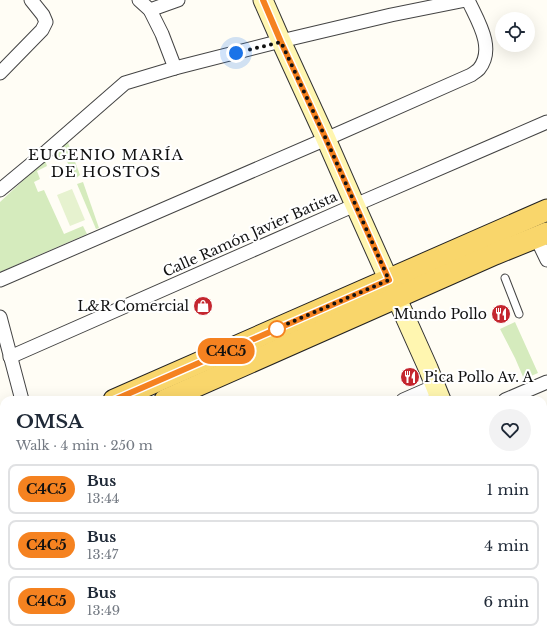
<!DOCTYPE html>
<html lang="en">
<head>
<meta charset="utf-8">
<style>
	:root { --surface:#fff; --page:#f2f2f3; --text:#1f2937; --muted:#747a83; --line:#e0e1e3 }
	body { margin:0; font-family:"Libre Baskerville",serif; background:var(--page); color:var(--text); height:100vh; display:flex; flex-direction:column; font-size:15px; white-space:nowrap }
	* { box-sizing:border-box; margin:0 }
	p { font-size:13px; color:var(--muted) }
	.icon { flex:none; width:22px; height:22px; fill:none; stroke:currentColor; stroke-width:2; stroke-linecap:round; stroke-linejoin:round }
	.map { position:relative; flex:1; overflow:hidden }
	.sheet { position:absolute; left:0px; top:396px; width:547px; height:244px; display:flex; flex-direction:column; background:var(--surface); border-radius:12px 12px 0 0; box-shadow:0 4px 16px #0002 }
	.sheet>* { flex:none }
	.badge { padding:0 8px; border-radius:13px; font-size:14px; line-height:26px }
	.controls { position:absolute; left:495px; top:12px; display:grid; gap:8px }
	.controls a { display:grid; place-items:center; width:40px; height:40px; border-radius:50%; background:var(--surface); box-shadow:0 4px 16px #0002; font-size:20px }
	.you { position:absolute; width:20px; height:20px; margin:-10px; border:3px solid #fff; border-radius:50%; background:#1a73e8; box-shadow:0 0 0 6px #1a73e833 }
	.map>.badge { position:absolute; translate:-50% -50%; box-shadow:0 0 0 2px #fff }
	.round { display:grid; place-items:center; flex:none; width:42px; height:42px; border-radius:21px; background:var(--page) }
	.head { display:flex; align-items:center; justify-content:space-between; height:68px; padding:0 16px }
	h1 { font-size:19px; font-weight:700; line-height:30px }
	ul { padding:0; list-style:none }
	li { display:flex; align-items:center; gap:12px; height:50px; margin:0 8px 6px; padding:0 8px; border:2px solid var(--line); border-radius:8px }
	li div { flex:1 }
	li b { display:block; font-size:15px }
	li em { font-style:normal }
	li .badge { min-width:44px; font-weight:700; text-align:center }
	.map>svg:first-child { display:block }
	.green { fill:#d5ebbd }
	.pitch { fill:#e6f2cf }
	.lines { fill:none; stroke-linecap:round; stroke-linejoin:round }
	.service-casing { stroke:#444; stroke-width:9 }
	.minor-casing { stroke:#444; stroke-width:15 }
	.secondary-casing { stroke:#333; stroke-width:21 }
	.primary-casing { stroke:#222; stroke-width:23 }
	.service { stroke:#fff; stroke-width:7 }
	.minor { stroke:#fff; stroke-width:13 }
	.secondary { stroke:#fff6b0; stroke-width:19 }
	.primary { stroke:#f9d66b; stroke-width:21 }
	.line-casing { stroke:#fff; stroke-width:9 }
	.line { stroke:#f58220; stroke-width:6 }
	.walk { stroke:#111; stroke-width:4; stroke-dasharray:0 7.2 }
	.stop-dot { fill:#fff; stroke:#f58220; stroke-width:2 }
	.labels { text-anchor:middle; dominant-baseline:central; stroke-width:4; stroke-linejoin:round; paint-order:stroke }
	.street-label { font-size:14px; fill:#111; stroke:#fff }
	.poi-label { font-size:14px; fill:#111; stroke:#fff; text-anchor:end }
	.neighbourhood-label { font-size:15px; letter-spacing:1px; fill:#111; stroke:#fff }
</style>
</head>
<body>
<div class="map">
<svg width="547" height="640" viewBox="0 0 547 640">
	<rect width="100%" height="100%" fill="#fffdf5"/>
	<g class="green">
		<path d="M67 140 80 175 75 179 64 155 56 159 53 152Z"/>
		<path d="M45 160 47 166 37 171 40 179 34 182 38 192 44 190 64 234 83 226 87 234 0 272V202Z"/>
		<path d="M83 182 99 228 96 229 77 184Z"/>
		<path d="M515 322 538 373 524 379 515 358 500 329Z"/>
	</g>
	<path class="pitch" d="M72 189 85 220 70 226 57 195Z"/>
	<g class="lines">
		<defs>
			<path id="service" d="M505 278 519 314"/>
			<g id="minor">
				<path d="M139 0 150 10 162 34 175 68"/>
				<path d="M150 10 178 0"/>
				<path d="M0 73 42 30 46 22 43 15 31 0"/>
				<path d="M0 190 47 151 125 83 175 68 281 41 391 15 466 0"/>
				<path d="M536 237 547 260"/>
				<path d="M0 280 326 139 471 75C474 73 477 71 479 69 496 48 477 20 468 0"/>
				<path d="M0 317 22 400"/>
				<path d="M10 357 355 205 547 122"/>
				<path d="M403 400 435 386"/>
				<path d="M505 400 547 382"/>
				<path d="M543 436 547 446"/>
				<path d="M0 495 4 513"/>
				<path d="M543 513 547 511"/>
				<path d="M35 636 36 640"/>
				<path d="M134 636 135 640"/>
				<path d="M293 636 294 640"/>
				<path d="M373 636 374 640"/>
				<path d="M455 636 457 640"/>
				<path d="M259 640 268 636"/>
			</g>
			<g id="secondary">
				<path d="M263 0 281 41 326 139 355 205 428 368 441 400"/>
				<path d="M543 636 545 640"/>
			</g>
			<g id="primary">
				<path d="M114 400 547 210"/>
				<path d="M165 400 495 254 547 233"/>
				<path d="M0 450 4 448"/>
				<path d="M0 472 4 470"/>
			</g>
		</defs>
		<use href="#service" class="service-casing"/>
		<use href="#minor" class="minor-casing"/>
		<use href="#secondary" class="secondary-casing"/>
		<use href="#primary" class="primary-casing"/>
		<use href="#service" class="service"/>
		<use href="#minor" class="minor"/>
		<use href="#secondary" class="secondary"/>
		<use href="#primary" class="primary"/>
	</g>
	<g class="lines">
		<defs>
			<path id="line" d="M114 400 389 280 326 139 281 42 263 0"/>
		</defs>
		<use href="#line" class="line-casing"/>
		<use href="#line" class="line"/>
		<path class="walk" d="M236 53 281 42 326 139 389 280 273 330 277 329"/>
	</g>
	<defs>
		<symbol id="shop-disc" viewBox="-11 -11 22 22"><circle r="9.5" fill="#c4262e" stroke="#fff"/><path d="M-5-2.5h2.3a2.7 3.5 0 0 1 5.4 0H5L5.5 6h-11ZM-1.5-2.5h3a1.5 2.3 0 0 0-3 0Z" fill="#fff"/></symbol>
		<symbol id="restaurant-disc" viewBox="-11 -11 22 22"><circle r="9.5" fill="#c4262e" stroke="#fff"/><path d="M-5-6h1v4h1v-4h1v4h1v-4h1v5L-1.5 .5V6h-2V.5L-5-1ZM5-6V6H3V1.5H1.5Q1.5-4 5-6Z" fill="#fff"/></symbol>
	</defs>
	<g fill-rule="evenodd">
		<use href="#shop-disc" x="192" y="295" width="22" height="22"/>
		<use href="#restaurant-disc" x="490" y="303" width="22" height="22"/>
		<use href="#restaurant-disc" x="399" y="366" width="22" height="22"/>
	</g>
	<circle class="stop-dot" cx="277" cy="329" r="8"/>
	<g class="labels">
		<g class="street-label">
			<text transform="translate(250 234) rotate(-24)">Calle Ramón Javier Batista</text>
		</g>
		<g class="poi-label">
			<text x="189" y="306">L&amp;R Comercial</text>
			<text x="487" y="314">Mundo Pollo</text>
			<text x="424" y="377" text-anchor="start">Pica Pollo Av. A</text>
		</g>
		<g class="neighbourhood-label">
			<text x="106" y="154">EUGENIO MARÍA<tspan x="106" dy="17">DE HOSTOS</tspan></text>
		</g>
	</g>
</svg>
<div class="controls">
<a><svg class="icon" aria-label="locate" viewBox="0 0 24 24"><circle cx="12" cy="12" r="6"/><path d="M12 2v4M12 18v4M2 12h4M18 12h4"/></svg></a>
</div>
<div class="you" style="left:236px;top:53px"></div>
<b class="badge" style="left:226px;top:351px;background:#f58220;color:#111">C4C5</b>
<section class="sheet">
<div class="head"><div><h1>OMSA</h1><p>Walk · 4 min · 250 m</p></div><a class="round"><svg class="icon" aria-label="heart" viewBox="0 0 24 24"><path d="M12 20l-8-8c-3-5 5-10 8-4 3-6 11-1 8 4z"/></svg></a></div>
<ul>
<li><span class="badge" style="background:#f58220;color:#111">C4C5</span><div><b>Bus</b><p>13:44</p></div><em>1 min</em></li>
<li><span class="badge" style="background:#f58220;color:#111">C4C5</span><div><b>Bus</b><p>13:47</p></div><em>4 min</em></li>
<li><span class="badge" style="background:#f58220;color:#111">C4C5</span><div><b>Bus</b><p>13:49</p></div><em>6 min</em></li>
</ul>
</section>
</div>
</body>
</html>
